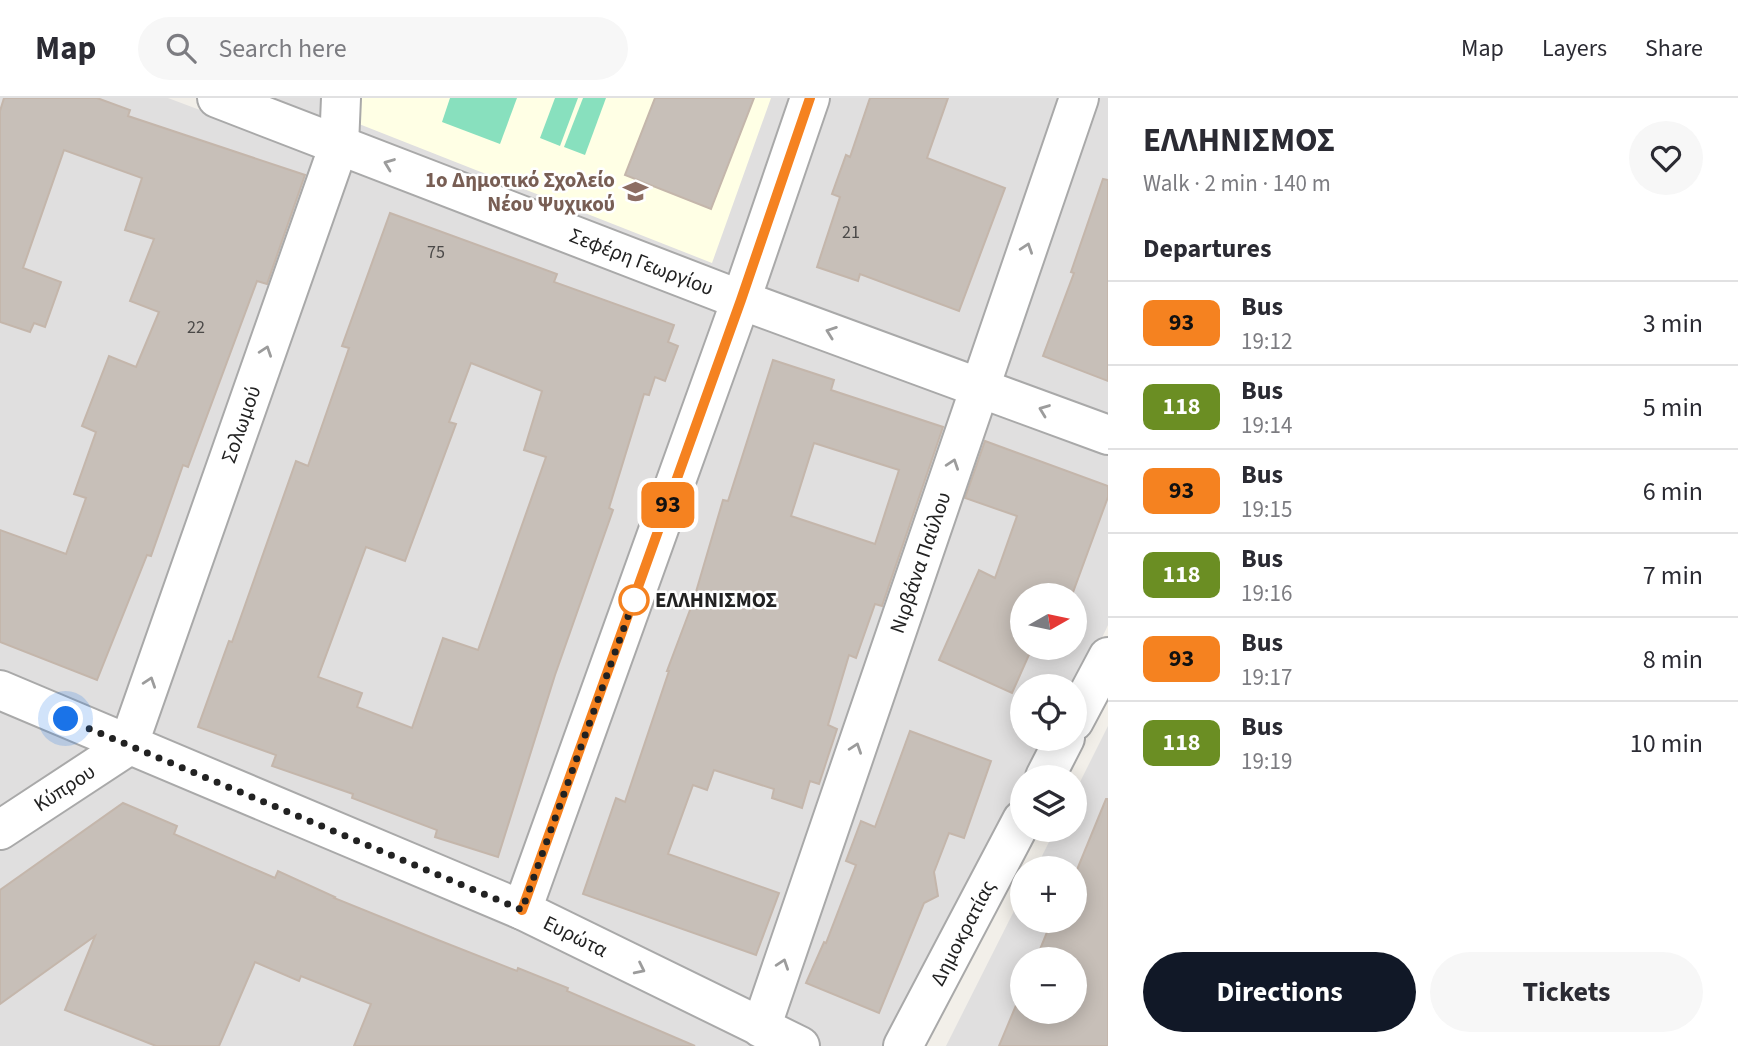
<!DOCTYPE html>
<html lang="en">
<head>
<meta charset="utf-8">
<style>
	:root { --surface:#fff; --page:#f7f7f7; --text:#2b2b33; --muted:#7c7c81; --line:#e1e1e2; --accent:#111827 }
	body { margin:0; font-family:"Source Sans 3",sans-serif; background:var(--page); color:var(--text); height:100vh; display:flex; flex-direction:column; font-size:26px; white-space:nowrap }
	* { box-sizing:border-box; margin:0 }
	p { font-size:23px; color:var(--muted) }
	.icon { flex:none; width:38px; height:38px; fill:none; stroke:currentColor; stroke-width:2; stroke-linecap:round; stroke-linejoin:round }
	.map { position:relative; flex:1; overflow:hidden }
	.side { display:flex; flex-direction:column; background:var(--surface); width:630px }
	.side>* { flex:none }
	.badge { padding:0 14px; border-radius:10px; font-size:24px; line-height:46px }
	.needle { width:46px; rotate:81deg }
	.fabs { position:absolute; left:1010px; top:485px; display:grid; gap:14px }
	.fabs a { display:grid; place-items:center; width:77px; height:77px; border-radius:50%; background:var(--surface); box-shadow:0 4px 18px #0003; font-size:35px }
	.you { position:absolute; width:35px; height:35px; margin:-18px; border:5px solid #fff; border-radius:50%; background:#1a73e8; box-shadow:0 0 0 10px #1a73e833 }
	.map>.badge { position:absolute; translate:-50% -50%; box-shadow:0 0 0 4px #fff }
	h2 { padding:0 35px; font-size:26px; line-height:63px }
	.round { display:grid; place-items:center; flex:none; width:74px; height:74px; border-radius:37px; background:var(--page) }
	.overview { display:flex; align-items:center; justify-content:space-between; height:119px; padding:0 35px }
	h1 { font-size:33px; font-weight:700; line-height:52px }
	.primary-button { display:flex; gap:14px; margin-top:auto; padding:14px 35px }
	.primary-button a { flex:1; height:80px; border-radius:42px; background:var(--accent); color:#fff; font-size:28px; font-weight:700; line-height:80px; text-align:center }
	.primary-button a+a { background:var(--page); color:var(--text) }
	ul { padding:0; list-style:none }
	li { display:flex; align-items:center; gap:21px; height:84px; padding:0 35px; border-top:2px solid var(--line) }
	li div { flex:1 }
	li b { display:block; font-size:26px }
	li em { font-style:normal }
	li .badge { min-width:77px; font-weight:700; text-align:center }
	header { display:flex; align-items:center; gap:42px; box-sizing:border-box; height:98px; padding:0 35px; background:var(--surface); border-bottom:2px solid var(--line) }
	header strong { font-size:33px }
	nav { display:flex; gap:38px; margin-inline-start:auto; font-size:24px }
	.search { width:490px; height:63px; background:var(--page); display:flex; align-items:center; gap:18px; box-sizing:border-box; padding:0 24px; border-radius:38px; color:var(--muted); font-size:26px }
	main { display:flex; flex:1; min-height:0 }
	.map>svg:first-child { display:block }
	.residential { fill:#e0dfdf; fill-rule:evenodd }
	.education { fill:#ffffe5 }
	.pitch { fill:#88e0be }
	.building { fill:#c7bfb8; stroke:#c4b6ab; stroke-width:2; fill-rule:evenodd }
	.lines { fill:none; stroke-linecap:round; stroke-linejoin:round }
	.minor-casing { stroke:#a9a9a9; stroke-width:42 }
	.minor { stroke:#fff; stroke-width:38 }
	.oneway { stroke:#9c9c9c }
	.line-casing { stroke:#fff; stroke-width:16 }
	.line { stroke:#f58220; stroke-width:10 }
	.walk { stroke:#222; stroke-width:7; stroke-dasharray:0 12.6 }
	.stop-dot { fill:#fff; stroke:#f58220; stroke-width:3.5 }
	.labels { text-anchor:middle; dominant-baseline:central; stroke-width:5; stroke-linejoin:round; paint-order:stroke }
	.number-label { font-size:18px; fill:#4b4948 }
	.education-label { font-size:21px; font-weight:bold; fill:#785e54; stroke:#fff; text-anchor:end }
	.street-label { font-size:21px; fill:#222; stroke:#fff }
	.stop-label { font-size:21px; font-weight:bold; fill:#222; stroke:#fff; text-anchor:start }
</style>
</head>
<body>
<header>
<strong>Map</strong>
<div class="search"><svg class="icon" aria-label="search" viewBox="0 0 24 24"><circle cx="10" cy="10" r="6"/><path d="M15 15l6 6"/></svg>Search here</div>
<nav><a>Map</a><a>Layers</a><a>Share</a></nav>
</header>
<main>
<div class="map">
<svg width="1108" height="948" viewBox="0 0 1108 948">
	<rect width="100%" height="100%" fill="#f2efe9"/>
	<g class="residential">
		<path d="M0 0H168L1108 352V527L1075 597 1074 588H1022V640L1054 641 1036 679H1022V708L908 948H0ZM1022 497H1074V550H1022Z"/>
		<path d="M263 0H1108V319Z"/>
		<path d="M1108 628V948H946L1022 797V822H1074V770H1036L1055 732H1074L1075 694ZM1022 861H1074V914H1022Z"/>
	</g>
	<path class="education" d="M362 0H771L712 165 354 24Z"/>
	<g class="pitch">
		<path d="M450 0H517L500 46 442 24Z"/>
		<path d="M555 0H578L560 48 540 40Z"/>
		<path d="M583 0H606L585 57 564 49Z"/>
	</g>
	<g class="building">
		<path d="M4 0H97L130 12 128 18 305 77 267 186 257 183 188 369 183 367 151 458 147 457 97 582 0 544V432L66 456 86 400 74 396 96 334 82 328 109 258 136 269 159 214 130 203 154 141 125 132 142 80 64 52 23 170 61 184 45 229 34 225 30 234 0 224V13Z"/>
		<path d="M655 0H754L711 111 625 77Z"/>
		<path d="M870 0H948L927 60 1005 90 959 213 860 176 858 183 817 169 840 99 832 96 846 57 850 59Z"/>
		<path d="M1103 81 1108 82V283L1043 258 1074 175 1071 174Z"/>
		<path d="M390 115 557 176 554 184 674 227 668 244 678 248 665 283 655 279 649 297 644 296 609 410 613 412 555 577 498 759 435 739 437 732 352 700 353 696 272 668 276 657 198 629 229 543 232 544 296 363 308 368 349 250 342 248ZM471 265 542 293 524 352 546 359 478 552 443 540 412 630 357 609 362 595 318 579 366 449 405 463 456 326 449 324Z"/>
		<path d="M773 262 834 282 831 292 943 329 882 508 875 506 856 560 849 557 828 627 837 631 819 686 810 683 802 710 772 700 774 691 714 672 707 692 693 687 668 756 779 795 756 857 583 796 616 700 625 704 669 573H667L693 504 723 402 728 403ZM814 345 899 372 875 446 791 418Z"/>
		<path d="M985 343 1108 388V399L1072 497H1022V550H1032L1012 595 939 562 979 472 995 480 1017 418 965 400Z"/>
		<path d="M910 633 991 663 964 740 949 735 934 774 938 798 924 805 879 915 806 885 824 844 826 845 856 767 846 763 861 723 875 729Z"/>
		<path d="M1106 701H1108V948H999L1022 893V914H1074V861H1036L1052 822H1074V779Z"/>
		<path d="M123 705 177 728 174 736 275 780 278 773 335 799 334 800 438 842 517 873 518 870 568 890 567 893 695 948H354L371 906 301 878 299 883 255 864 219 948H156L65 912 95 838 0 906V792Z"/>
	</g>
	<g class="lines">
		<defs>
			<g id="minor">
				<path id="s1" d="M217 0 741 202 1108 337"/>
				<path id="s2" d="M0 592 522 812 800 948"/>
				<path d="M1074 623 1108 559"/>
				<path id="s3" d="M128 648 339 47 341 0"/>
				<path d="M1045 679 1065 640"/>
				<path id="s4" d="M0 732 128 648"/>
				<path d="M522 812 741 202 810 0"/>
				<path id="s5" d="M761 930 1079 0"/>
				<path id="s6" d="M903 948 1022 722"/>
			</g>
		</defs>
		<use href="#minor" class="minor-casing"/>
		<use href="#minor" class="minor"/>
	</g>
	<defs><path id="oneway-chevron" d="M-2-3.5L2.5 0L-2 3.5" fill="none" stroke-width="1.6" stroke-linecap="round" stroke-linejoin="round" transform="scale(1.75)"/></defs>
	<g class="oneway">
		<use href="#oneway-chevron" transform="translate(389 66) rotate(-159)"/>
		<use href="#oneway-chevron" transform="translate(1027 150) rotate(-71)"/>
		<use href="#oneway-chevron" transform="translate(831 234) rotate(-160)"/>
		<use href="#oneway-chevron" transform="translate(266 253) rotate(-71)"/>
		<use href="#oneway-chevron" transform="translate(1044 312) rotate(-159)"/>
		<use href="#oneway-chevron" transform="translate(953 366) rotate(-71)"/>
		<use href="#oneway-chevron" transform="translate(150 584) rotate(-71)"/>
		<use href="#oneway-chevron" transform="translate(856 650) rotate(-71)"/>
		<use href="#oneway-chevron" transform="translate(783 866) rotate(-71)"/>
		<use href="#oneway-chevron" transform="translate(640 871) rotate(26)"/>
	</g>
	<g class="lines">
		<defs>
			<path id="line" d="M522 812 741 202 810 0"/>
		</defs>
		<use href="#line" class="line-casing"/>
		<use href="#line" class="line"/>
		<path class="walk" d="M66 621 522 812 634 502"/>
	</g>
	<defs>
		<symbol id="school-bare" viewBox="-9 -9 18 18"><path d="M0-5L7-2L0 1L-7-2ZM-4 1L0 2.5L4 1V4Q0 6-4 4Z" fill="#8d6e63" stroke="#fff" stroke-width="2.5" paint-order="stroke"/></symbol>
	</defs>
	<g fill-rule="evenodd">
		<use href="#school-bare" x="618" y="76" width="35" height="35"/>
	</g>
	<circle class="stop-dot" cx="634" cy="502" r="14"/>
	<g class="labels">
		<g class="number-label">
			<text x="851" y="134">21</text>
			<text x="436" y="154">75</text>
			<text x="196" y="229">22</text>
		</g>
		<g class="education-label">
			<text x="615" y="82">1ο Δημοτικό Σχολείο<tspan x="615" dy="24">Νέου Ψυχικού</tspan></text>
		</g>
		<g class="street-label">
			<text stroke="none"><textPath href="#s1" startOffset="455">Σεφέρη Γεωργίου</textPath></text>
			<text stroke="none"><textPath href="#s3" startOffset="341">Σολωμού</textPath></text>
			<text stroke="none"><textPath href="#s5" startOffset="492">Νιρβάνα Παύλου</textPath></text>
			<text stroke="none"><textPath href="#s4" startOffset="77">Κύπρου</textPath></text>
			<text stroke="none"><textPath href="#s6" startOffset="128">Δημοκρατίας</textPath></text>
			<text stroke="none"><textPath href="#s2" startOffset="626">Ευρώτα</textPath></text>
		</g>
		<g class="stop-label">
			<text x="655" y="502">ΕΛΛΗΝΙΣΜΟΣ</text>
		</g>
	</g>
</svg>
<div class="fabs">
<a><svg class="needle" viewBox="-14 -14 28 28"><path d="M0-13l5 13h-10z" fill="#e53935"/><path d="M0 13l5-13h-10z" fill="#7c7c81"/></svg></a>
<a><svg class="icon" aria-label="locate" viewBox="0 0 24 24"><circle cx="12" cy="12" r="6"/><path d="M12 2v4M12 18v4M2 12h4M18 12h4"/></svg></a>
<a><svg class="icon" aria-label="layers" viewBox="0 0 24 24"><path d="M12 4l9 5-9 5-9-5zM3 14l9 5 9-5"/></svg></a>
<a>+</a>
<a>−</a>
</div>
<div class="you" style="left:66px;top:621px"></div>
<b class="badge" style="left:668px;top:407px;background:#f58220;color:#111">93</b>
</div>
<section class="side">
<div class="overview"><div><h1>ΕΛΛΗΝΙΣΜΟΣ</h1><p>Walk · 2 min · 140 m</p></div><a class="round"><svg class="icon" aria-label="heart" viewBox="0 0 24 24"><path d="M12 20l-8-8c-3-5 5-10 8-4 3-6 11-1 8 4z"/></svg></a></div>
<h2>Departures</h2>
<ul>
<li><span class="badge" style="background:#f58220;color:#111">93</span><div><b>Bus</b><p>19:12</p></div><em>3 min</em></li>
<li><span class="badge" style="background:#6b8e23;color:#fff">118</span><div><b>Bus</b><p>19:14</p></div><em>5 min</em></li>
<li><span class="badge" style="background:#f58220;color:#111">93</span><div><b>Bus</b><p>19:15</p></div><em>6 min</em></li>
<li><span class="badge" style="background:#6b8e23;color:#fff">118</span><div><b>Bus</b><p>19:16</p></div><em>7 min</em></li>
<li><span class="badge" style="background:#f58220;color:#111">93</span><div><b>Bus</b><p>19:17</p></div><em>8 min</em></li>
<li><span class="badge" style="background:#6b8e23;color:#fff">118</span><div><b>Bus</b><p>19:19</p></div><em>10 min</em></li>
</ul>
<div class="primary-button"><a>Directions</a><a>Tickets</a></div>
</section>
</main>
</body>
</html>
